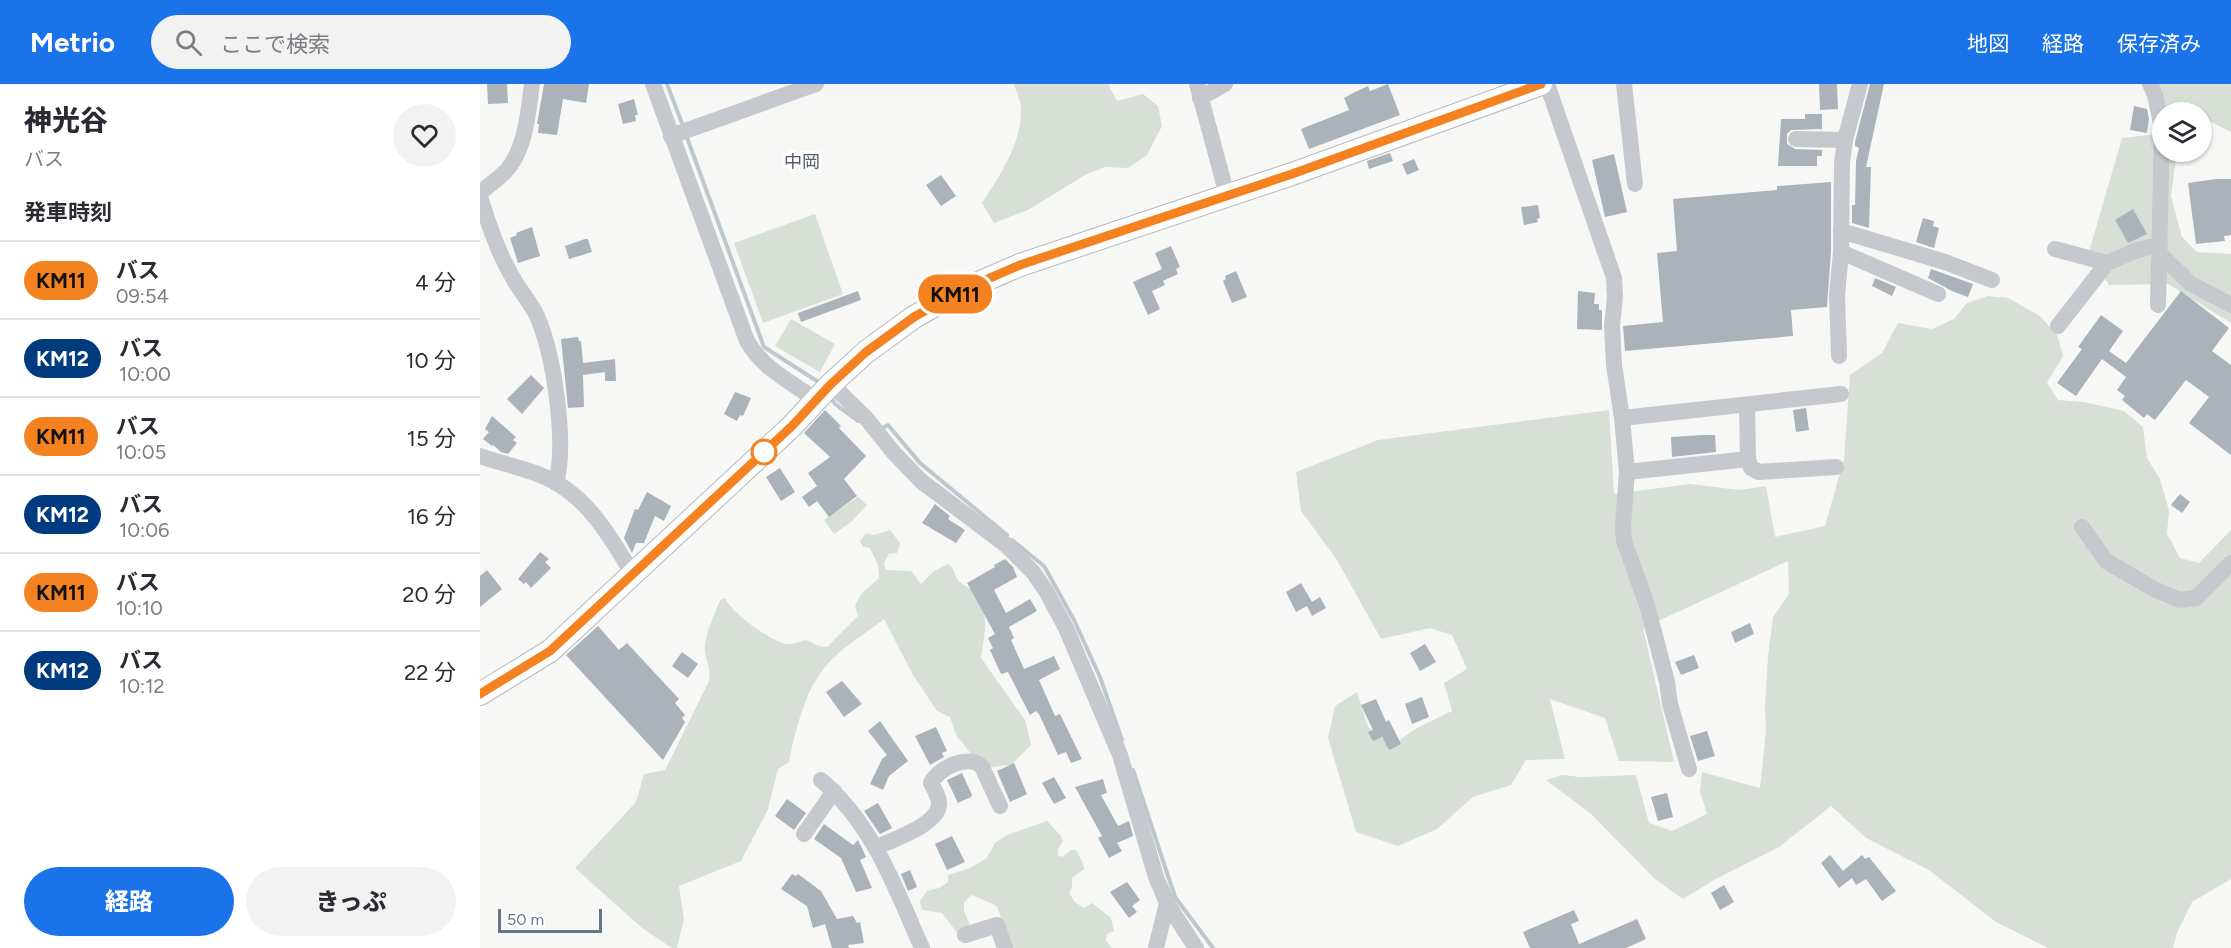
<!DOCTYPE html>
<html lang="ja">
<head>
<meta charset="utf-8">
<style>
	:root { --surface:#fff; --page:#f2f2f3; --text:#2b2b33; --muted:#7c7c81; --line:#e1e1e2; --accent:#1a73e8 }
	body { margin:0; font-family:Figtree,"Noto Sans JP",sans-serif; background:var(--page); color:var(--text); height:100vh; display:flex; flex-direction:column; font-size:22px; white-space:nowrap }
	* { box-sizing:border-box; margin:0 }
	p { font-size:20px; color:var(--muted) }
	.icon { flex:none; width:33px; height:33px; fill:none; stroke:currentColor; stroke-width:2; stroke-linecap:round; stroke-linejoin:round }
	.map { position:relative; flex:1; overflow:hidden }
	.sheet { display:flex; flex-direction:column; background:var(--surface); width:480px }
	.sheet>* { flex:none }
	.badge { padding:0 12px; border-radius:20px; font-size:21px; line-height:39px }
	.tools { position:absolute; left:1672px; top:18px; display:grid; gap:12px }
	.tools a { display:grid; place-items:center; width:60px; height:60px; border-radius:50%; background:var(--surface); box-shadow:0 2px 4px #0004; font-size:30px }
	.scale { position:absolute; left:18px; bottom:15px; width:104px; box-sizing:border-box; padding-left:6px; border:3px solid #667587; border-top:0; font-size:16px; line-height:21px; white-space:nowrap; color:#667587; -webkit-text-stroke:4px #fff; paint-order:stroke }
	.map>.badge { position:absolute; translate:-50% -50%; box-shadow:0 0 0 3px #fff }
	h2 { padding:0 24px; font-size:22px; line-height:54px }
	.round { display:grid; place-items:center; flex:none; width:63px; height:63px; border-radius:32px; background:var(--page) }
	.headline { display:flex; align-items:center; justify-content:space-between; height:102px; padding:0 24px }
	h1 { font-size:28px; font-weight:800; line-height:45px }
	.button { display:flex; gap:12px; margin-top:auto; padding:12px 24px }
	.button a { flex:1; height:69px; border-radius:36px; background:var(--accent); color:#fff; font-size:24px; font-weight:800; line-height:69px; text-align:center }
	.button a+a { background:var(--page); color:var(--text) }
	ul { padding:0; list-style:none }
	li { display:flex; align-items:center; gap:18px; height:78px; padding:0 24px; border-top:2px solid var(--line) }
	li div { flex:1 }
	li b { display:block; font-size:22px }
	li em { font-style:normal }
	li .badge { min-width:66px; font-weight:700; text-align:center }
	header { display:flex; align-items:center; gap:36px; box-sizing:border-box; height:84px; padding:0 30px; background:var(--accent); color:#fff }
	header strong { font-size:28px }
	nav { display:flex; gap:33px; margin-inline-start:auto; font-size:21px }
	.search { width:420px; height:54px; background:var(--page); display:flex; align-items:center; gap:15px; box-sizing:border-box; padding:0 21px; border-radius:33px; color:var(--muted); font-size:22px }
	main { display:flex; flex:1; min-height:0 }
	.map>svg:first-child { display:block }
	.green { fill:#d8dfd6 }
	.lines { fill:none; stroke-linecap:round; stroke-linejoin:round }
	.stream { stroke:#bec7cd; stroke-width:4 }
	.building { fill:#abb2b9 }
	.highway-casing { stroke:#b6b9bd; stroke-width:24 }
	.minor { stroke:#c5c8cc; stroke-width:16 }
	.highway { stroke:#fff; stroke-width:22 }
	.line-casing { stroke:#fff; stroke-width:14 }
	.line { stroke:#f58220; stroke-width:9 }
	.stop-dot { fill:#fff; stroke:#f58220; stroke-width:3 }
	.labels { text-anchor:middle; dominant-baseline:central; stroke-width:6; stroke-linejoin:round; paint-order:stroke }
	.neighbourhood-label { font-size:18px; fill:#545f6b; stroke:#fff }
</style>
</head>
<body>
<header>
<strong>Metrio</strong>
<div class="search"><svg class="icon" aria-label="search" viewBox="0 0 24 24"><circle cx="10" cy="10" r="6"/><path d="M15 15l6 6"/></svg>ここで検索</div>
<nav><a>地図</a><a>経路</a><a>保存済み</a></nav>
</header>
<main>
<section class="sheet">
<div class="headline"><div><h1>神光谷</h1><p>バス</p></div><a class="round"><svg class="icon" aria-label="heart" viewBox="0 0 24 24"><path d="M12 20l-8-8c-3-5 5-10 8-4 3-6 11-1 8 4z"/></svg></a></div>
<h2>発車時刻</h2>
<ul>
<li><span class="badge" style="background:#f58220;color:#111">KM11</span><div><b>バス</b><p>09:54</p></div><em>4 分</em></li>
<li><span class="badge" style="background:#003b80;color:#fff">KM12</span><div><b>バス</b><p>10:00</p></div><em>10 分</em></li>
<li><span class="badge" style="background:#f58220;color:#111">KM11</span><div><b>バス</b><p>10:05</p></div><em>15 分</em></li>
<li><span class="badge" style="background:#003b80;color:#fff">KM12</span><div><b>バス</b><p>10:06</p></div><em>16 分</em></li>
<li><span class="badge" style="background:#f58220;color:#111">KM11</span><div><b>バス</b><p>10:10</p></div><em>20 分</em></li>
<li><span class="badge" style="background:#003b80;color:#fff">KM12</span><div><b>バス</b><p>10:12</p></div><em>22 分</em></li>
</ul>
<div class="button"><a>経路</a><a>きっぷ</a></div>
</section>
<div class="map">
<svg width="1751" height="864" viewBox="0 0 1751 864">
	<rect width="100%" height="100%" fill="#f7f8f5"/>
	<g class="green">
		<path d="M534 0H628L637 17 663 10 678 22 682 42 667 71 648 84 625 83 605 91 548 126 514 139 502 119C520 91 543 58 541 23 540 16 536 7 534 0Z"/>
		<path d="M1678 0H1751V48L1729 37H1722V28H1683V68H1697L1691 112 1702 153 1717 168 1751 170V239L1688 200 1629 201 1609 168 1642 54 1677 50Z"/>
		<path d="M335 130 363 210 283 239 254 159Z"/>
		<path d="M1508 212 1528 214 1560 232 1577 251 1583 272 1567 299 1578 316 1604 318 1644 327 1663 343 1667 374 1680 395 1689 427 1687 450 1700 474 1719 479 1751 446V795L1712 818 1697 849 1693 864H1568L1516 838 1449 786 1386 754 1351 722 1299 763 1234 796 1203 815 1175 795 1111 730 1066 696 1082 691 1101 693 1156 691 1169 739 1192 747 1227 730 1220 707 1222 688 1280 704 1286 646 1285 623 1288 572 1293 533 1309 510 1308 477 1163 544 1194 678 1139 677 1125 634 1070 615 1085 675 1046 676 1031 701 993 713 957 745 918 762 876 748 848 654 855 622 877 608 888 643 911 662 937 644 972 627 964 599 987 585 972 551 950 544 901 555 857 476 821 427 816 388 898 356 1129 326 1134 410 1210 400 1259 406 1286 402 1295 453 1345 442 1364 375 1370 291 1402 269 1418 239 1452 245 1474 235 1487 219Z"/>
		<path d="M311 235 355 260 340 288 295 262Z"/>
		<path d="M378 413 387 421 371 438 354 450 344 436Z"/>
		<path d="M410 446 420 459 417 469 409 470 404 479 406 486 431 487 441 500 454 487 468 480C476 486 473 488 477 495 481 500 488 502 492 507 511 529 505 547 501 574L545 636 551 661 531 681 509 683 492 671 476 651 470 633 457 627 433 591 404 535C384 551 358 565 343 586 325 607 314 651 309 678L298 685 288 725 261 777 199 802 204 835 197 864H192L162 844 95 784 156 718 164 690 185 686 229 597C231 585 227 579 225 568 223 555 235 529 240 516L245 514C250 527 292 559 307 560 312 561 320 557 326 556L339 562 347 563 378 532 375 521 382 509 399 494 398 481 390 464 383 463 380 457 386 449 394 451Z"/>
		<path d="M567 737 581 752 583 757 578 765V771L582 773 591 766H596L602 777 604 785 592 794V803L589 809 595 818 604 824 612 819 631 834 634 847 627 850 626 857 632 864H531L517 822 492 811 484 818V827L490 841 478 850 462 829 442 826 440 817 447 807 459 804 468 798V791L490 784 507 774 515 759 527 751Z"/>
	</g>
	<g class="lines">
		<g class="stream">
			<path d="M187 0 203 42"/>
			<path d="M206 51 284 263 340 299"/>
			<path d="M350 312 355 320 378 337"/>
			<path d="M399 346 408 341 440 379 527 451"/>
			<path d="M532 456 564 482 594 536 620 593 642 656"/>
			<path d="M653 686 695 813 733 864"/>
		</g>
	</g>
	<g class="building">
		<path d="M7 0H27L28 19 8 20Z"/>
		<path d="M64 0H109L106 19 83 15 77 51 58 49 59 40H57Z"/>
		<path d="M908 0 920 31 829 65 821 45 869 26 864 14 873 9 888 2 890 7Z"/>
		<path d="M1339 0H1357L1358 25 1340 26Z"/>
		<path d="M1390 0H1404L1386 83H1391L1389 144 1372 139V121H1375L1376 77 1379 64 1375 62V58Z"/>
		<path d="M154 15 158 31H155L156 37 143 40 138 20Z"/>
		<path d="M1654 22 1667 25 1669 35 1667 49 1650 46Z"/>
		<path d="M1325 30H1342V45L1311 46 1307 50V60L1315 65 1342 66V72H1337V82H1298L1301 35H1325Z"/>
		<path d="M910 69 913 77 889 85 887 77Z"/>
		<path d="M1134 70 1147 128 1125 133 1112 76Z"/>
		<path d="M934 75 939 86 927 91 922 80Z"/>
		<path d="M461 91 476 112 461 122 446 101Z"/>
		<path d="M1736 95H1751V151L1744 152 1745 157 1716 160 1708 99Z"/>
		<path d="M1351 98V167L1347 223 1311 226 1313 252 1145 267 1143 242 1183 238 1177 169 1197 167 1193 115 1297 106V102Z"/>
		<path d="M1058 121 1060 134 1057 135 1058 138 1044 141 1041 123Z"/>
		<path d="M1653 125 1667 150 1648 159 1635 136Z"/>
		<path d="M1443 134 1454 137 1453 142 1459 144 1454 164 1436 158Z"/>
		<path d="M52 143 60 172 38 179 30 154 37 151 36 149Z"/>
		<path d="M105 155H108L112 168 89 175 85 162Z"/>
		<path d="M691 162 700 183 696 185 698 190 683 197 685 201 672 207 680 225 668 231 653 198 682 185 675 169Z"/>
		<path d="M1451 185 1493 200 1488 213 1472 207 1448 194Z"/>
		<path d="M756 187 767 213 752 219 743 197 746 195 745 192Z"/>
		<path d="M1395 194 1416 203 1412 212 1392 202Z"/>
		<path d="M378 207 381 216 321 238 318 229Z"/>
		<path d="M1098 207 1115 209 1114 220H1119V226H1122V246L1097 245Z"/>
		<path d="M1701 207 1749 244 1732 267 1751 281V371L1709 339 1729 313 1706 296 1675 336 1667 330 1664 334 1642 316 1645 312 1637 306 1646 293 1622 275 1596 312 1577 299 1602 265 1598 263 1621 231 1643 247 1629 267 1646 279Z"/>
		<path d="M98 253 99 257H101L103 279 135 275 136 297H125V288L103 291 104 323 88 324 81 255Z"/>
		<path d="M51 291 64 304 42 330 27 315Z"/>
		<path d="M255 308 271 314 263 332 260 331 257 337 244 330Z"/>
		<path d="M1326 324 1329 346 1316 348 1313 326Z"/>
		<path d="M345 326 361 342 359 344 386 372 364 395 377 412 349 433 337 417 329 423 322 413 337 402 328 389 350 373 324 349Z"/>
		<path d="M12 332 36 353 33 356 37 359 28 370 21 368 13 361 12 362 3 355 9 348 5 345Z"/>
		<path d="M1223 351H1235L1236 368 1192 373 1191 353Z"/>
		<path d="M300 384 315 408 301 417 286 393Z"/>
		<path d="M167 408 191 422 184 437 175 432 164 459H156L152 469 144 454 155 425 158 426Z"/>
		<path d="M1700 410 1710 418 1702 429 1691 421Z"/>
		<path d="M455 420 470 432 468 435 485 446 476 459 442 439Z"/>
		<path d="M60 468 69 475 65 478 71 484 51 504 46 498 44 500 38 495Z"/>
		<path d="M525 475 533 483 537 493 514 506 526 529 550 515 557 527 529 543 534 554 531 556 544 585 574 572 580 585 559 596 575 632 580 630 602 675 591 679 586 668 578 671 559 630 556 627 550 631 528 588 521 590 510 566 513 564 508 554 515 550 487 499 515 483 514 481Z"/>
		<path d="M7 486 22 505 0 523V492Z"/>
		<path d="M821 499 832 518 840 513 846 524 832 532 827 522 816 528 806 508Z"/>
		<path d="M1270 539 1274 550 1255 559 1251 548Z"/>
		<path d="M118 542 139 566 147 559 199 615 195 619 205 631 202 634 205 638 183 676 86 571Z"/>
		<path d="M945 560 956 578 940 587 930 569Z"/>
		<path d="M202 568 218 580 208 594 192 582Z"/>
		<path d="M1214 571 1219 584 1201 591 1195 578Z"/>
		<path d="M362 597 382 620 364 633 346 608Z"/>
		<path d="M942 613 949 633 932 640 925 620Z"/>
		<path d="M896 615 906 638 909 636 921 660 909 666 902 653 893 657 888 648 893 646 881 621Z"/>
		<path d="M400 637 428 677 409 692 403 706 390 700 402 675 407 671 388 647Z"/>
		<path d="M456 643 467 667 462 669 464 673 450 681 435 652Z"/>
		<path d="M1227 647 1235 672 1218 677 1210 652Z"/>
		<path d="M534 679 547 710 530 718 517 687Z"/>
		<path d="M482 689 492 711 491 713 478 719 467 696Z"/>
		<path d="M574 693 586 714 574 720 562 699Z"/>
		<path d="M623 695 627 709 621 711 638 742 649 737 653 752 637 759 642 767 629 774 618 754 622 752 595 703Z"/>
		<path d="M1187 709 1193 733 1178 737 1171 713Z"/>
		<path d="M307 715 326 729 314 746 295 732Z"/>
		<path d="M398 719 412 744 400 750 384 727Z"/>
		<path d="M344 740 373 761 378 756 386 773 380 776 392 804 376 808 361 774 334 755Z"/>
		<path d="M472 752 485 778 467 786 455 760Z"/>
		<path d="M1350 771 1363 787 1382 771 1385 775 1389 773 1416 807 1402 817 1386 795 1376 801 1372 794 1359 804 1341 779Z"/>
		<path d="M430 786 437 803 428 807 421 790Z"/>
		<path d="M312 790 316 792 318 790 341 807 357 835 373 832 377 839 380 838 384 859 368 861 369 864H352L345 840 333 844 327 822 301 805Z"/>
		<path d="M647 798 660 816 652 822 657 828 649 834 630 808Z"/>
		<path d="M1244 801 1254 818 1240 826 1231 809Z"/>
		<path d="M1094 826 1099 837 1091 840 1099 860 1157 835 1166 855 1146 864H1050L1043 848Z"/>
	</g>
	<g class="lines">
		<defs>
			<path id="highway" d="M0 610 70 567 312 342 351 300 386 268 434 233 482 206 540 181 812 90 1061 0"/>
		</defs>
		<use href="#highway" class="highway-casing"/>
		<g class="minor">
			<path d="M173 0 267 257C283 285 311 298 336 316"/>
			<path d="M717 0 747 111"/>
			<path d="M1067 0 1134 194 1135 213 1132 242 1134 281 1142 334 1147 388 1143 441 1144 457 1167 521 1187 598 1190 620 1209 685"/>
			<path d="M1144 0 1155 100"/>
			<path d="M1670 0 1675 11 1682 44 1678 221"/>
			<path d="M720 14 745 0"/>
			<path d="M191 52 336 0"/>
			<path d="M1316 55 1365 56"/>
			<path d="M0 109C8 102 17 96 25 88 46 66 48 29 52 0"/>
			<path d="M0 113C9 141 18 169 33 194 40 207 51 219 57 232 74 271 87 358 76 399"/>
			<path d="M1361 147 1465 178 1512 196"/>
			<path d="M1575 165 1627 179"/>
			<path d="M1361 168 1458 210"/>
			<path d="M1679 169 1711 200 1751 221"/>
			<path d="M1578 242 1627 179 1655 167 1680 160"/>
			<path d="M1359 272 1357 211 1361 168 1362 79 1365 56 1380 0"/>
			<path d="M351 300 386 334 414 369 441 397 526 461 553 488 566 507 586 544 640 671 676 793 687 819 716 864"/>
			<path d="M1267 321 1268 375 1271 384 1279 388 1356 383"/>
			<path d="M1142 334 1361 310"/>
			<path d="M0 372C24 381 53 385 75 398 112 419 131 455 153 490"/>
			<path d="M1147 388 1268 375"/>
			<path d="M1602 443 1626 477 1674 505 1700 516 1716 514 1751 479"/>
			<path d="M341 696C394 742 414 801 442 864"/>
			<path d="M324 750 354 707"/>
			<path d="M397 763C414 755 457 741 459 721 460 714 454 705 451 699 458 684 489 669 502 683L520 722"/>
			<path d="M485 851 517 841 525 864"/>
			<path d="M676 864 687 819"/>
		</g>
		<use href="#highway" class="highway"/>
	</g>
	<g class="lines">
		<defs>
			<path id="line" d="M0 610 70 567 312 342 351 300 386 268 434 233 482 206 540 181 812 90 1061 0"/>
		</defs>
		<use href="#line" class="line-casing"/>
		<use href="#line" class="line"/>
	</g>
	<circle class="stop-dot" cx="284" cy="368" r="12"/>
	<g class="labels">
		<g class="neighbourhood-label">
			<text x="322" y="78">中岡</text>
		</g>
	</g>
</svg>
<div class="tools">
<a><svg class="icon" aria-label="layers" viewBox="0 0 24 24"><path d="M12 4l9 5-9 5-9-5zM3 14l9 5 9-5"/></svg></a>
</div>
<div class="scale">50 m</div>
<b class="badge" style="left:475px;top:210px;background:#f58220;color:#111">KM11</b>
</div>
</main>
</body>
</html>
